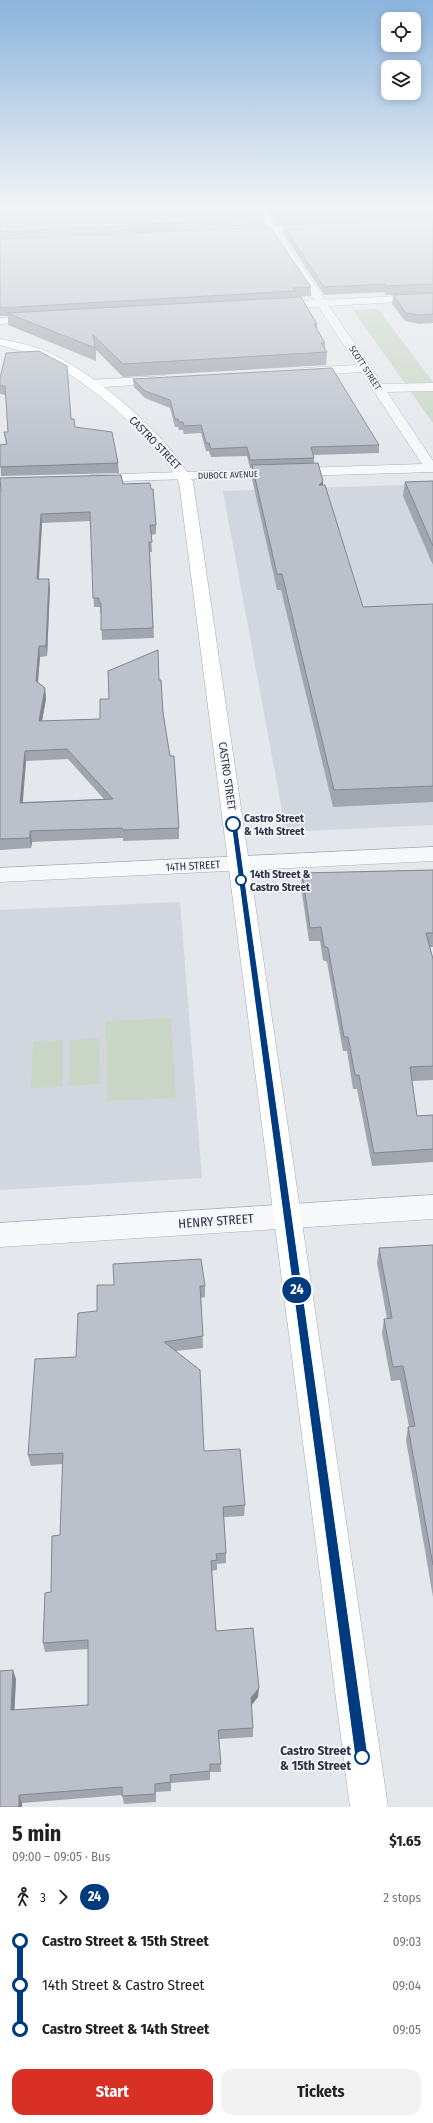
<!DOCTYPE html>
<html lang="en">
<head>
<meta charset="utf-8">
<style>
	:root { --surface:#fff; --page:#f2f2f2; --text:#202124; --muted:#757577; --accent:#d93025 }
	body { margin:0; font-family:"Fira Sans Condensed",sans-serif; background:var(--page); color:var(--text); height:100vh; display:flex; flex-direction:column; font-size:15px; white-space:nowrap }
	* { box-sizing:border-box; margin:0 }
	p { font-size:13px; color:var(--muted) }
	.icon { flex:none; width:22px; height:22px; fill:none; stroke:currentColor; stroke-width:2; stroke-linecap:round; stroke-linejoin:round }
	.map { position:relative; height:1807px; overflow:hidden }
	.sheet { display:flex; flex-direction:column; background:var(--surface); flex:1 }
	.sheet>* { flex:none }
	.badge { padding:0 8px; border-radius:13px; font-size:14px; line-height:26px }
	.fabs { position:absolute; left:381px; top:12px; display:grid; gap:8px }
	.fabs a { display:grid; place-items:center; width:40px; height:40px; border-radius:8px; background:var(--surface); box-shadow:0 2px 10px #0003; font-size:20px }
	.map>.badge { position:absolute; translate:-50% -50%; box-shadow:0 0 0 2px #fff }
	.legs { display:flex; align-items:center; gap:6px; height:44px; padding:0 12px; font-size:13px }
	.legs p { margin-inline-start:auto }
	.overview { display:flex; align-items:center; justify-content:space-between; height:68px; padding:0 12px }
	h1 { font-size:22px; font-weight:700; line-height:30px }
	.primary-button { display:flex; gap:8px; margin-top:auto; padding:8px 12px }
	.primary-button a { flex:1; height:46px; border-radius:12px; background:var(--accent); color:#fff; font-size:16px; font-weight:700; line-height:46px; text-align:center }
	.primary-button a+a { background:var(--page); color:var(--text) }
	ul { padding:0 12px; list-style:none }
	li { display:flex; align-items:center; gap:14px; height:44px; font-size:15px }
	li i { display:grid; place-items:center; width:6px; height:100%; margin:0 5px; background:currentColor }
	li i::after { content:''; width:10px; height:10px; margin:-5px; border:3px solid; border-radius:50%; background:var(--surface) }
	li p { margin-inline-start:auto }
	li:first-child i { background:linear-gradient(#0000 50%,currentColor 0) }
	li:last-child i { background:linear-gradient(currentColor 50%,#0000 0) }
	.map>svg:first-child { display:block }
	.built { fill:#d2d6de }
	.green { fill:#c9d6c5 }
	.lines { fill:none; stroke-linecap:round; stroke-linejoin:round }
	.minor-casing { stroke:#a9aeb7; stroke-width:1 }
	.major-casing { stroke:#a3abb8; stroke-width:1 }
	.minor { fill:#f7f8fa; fill-rule:evenodd }
	.major { fill:#fff; fill-rule:evenodd }
	.wall { fill:#a1a5ae; fill-rule:evenodd }
	.shaded-wall { fill:#83868d }
	.building { fill:#bbc0ca; stroke:#83868d; fill-rule:evenodd }
	.line-1 { fill:#003b80; stroke:#fff }
	.stop-1-dot { fill:#fff; stroke:#003b80; stroke-width:2 }
	.labels { text-anchor:middle; dominant-baseline:central; stroke-width:3.5; stroke-linejoin:round; paint-order:stroke }
	.far-street-label { font-size:9px; fill:#2b3445; stroke:#f4f6f9 }
	.street-label { font-size:11px; fill:#2b3445; stroke:#f4f6f9 }
	.stop-label { font-size:11px; font-weight:bold; fill:#2b3445; stroke:#f4f6f9; text-anchor:start }
	.near-street-label { font-size:13px; fill:#2b3445; stroke:#f4f6f9 }
	.near-stop-label { font-size:13px; font-weight:bold; fill:#2b3445; stroke:#f4f6f9; text-anchor:end }
</style>
</head>
<body>
<div class="map">
<svg width="433" height="1807" viewBox="0 0 433 1807">
	<rect width="100%" height="100%" fill="#e4e7ec"/>
	<g class="built">
		<path d="M433 484V825L286 832 223 491Z"/>
		<path d="M180 902 202 1178 0 1190V910Z"/>
	</g>
	<g class="green">
		<path d="M378 309 433 382V423L353 310Z"/>
		<path d="M171 1018 176 1098 107 1101 106 1021Z"/>
		<path d="M99 1039 100 1084 69 1086V1040Z"/>
		<path d="M63 1040 62 1086 31 1088 33 1042Z"/>
	</g>
	<g class="lines">
		<defs>
			<g id="minor">
				<path d="M255 208H263L276 227 315 226 317 228 312 231 280 232 325 300 433 294V300L329 306 382 384 433 383V391L387 392 433 461V472L87 482 85 479 87 476 92 475 422 464 361 372 304 376 298 372 304 368 357 365 319 307 276 309 271 306 276 303 315 300 270 233 242 234 237 231 242 228 267 227Z"/>
				<path d="M38 316 42 317 44 319 42 321 0 324V318Z"/>
				<path d="M164 376 168 377 170 380 168 383 89 388 83 384 89 380Z"/>
				<path d="M433 847V861L0 882V868Z"/>
				<path d="M433 1195V1219L0 1247V1223Z"/>
			</g>
			<path id="major" d="M0 339C17 342 34 346 50 353 98 376 168 435 193 482L388 1807H350L179 482C156 438 86 379 41 358 28 352 14 349 0 345Z"/>
		</defs>
		<use href="#minor" class="minor-casing"/>
		<use href="#major" class="major-casing"/>
		<use href="#minor" class="minor"/>
		<use href="#major" class="major"/>
	</g>
	<g class="wall">
		<path d="M0 208 265 218 264 226 81 236 311 287V296L295 297V298L317 324V329L325 343V350L327 352 326 365 123 377 96 350V361L8 325V316H0Z"/>
		<path d="M265 208H433V218L277 225Z"/>
		<path d="M433 219V323L419 324 405 321 392 304 393 295 424 293 386 295 384 292 324 295 283 233V225Z"/>
		<path d="M0 378 71 419 75 427 118 463 119 473 1 476 0 445 6 444 4 432H8L6 395 0 394Z"/>
		<path d="M133 379 379 445V453L313 455 314 458V463L323 481V485L363 607 433 604V802L333 807 281 590H277L252 479V468H250L247 456 211 457 209 451H206L201 433 184 434 183 430H179L178 427H175L170 408 145 398 134 387Z"/>
		<path d="M433 481V565L403 496 405 482Z"/>
		<path d="M123 484 151 489 156 525V534L151 535 152 552H150L154 638 102 640 101 613H100V607H94L91 521 42 523 39 579 50 588 47 656 40 657 38 682 45 688 46 699 42 721 100 719 109 699 159 680 179 828V839L123 841V838L32 842 31 848 0 850V491ZM68 759 104 799 22 802 26 761Z"/>
		<path d="M433 870V947H430L433 959V1080L412 1081 417 1116 433 1115V1162L372 1166 357 1089H353L347 1051H343L327 962 323 960 320 941H309L301 887 302 873Z"/>
		<path d="M433 1245V1597L406 1440 408 1427H409L400 1380 391 1381 382 1333 384 1319H387L377 1263 379 1248Z"/>
		<path d="M97 1285 205 1286V1297L201 1298 203 1348 176 1351 204 1451 245 1505 244 1516 224 1517 226 1553V1563L217 1564V1570L212 1571 216 1631 258 1697 251 1706 253 1728V1737L219 1739 221 1772H210V1780L171 1783V1791L156 1792V1802L124 1804 122 1795 22 1803 0 1807 16 1679 14 1710 88 1705V1649L45 1652 43 1643 60 1535 63 1464 31 1466 28 1455 76 1357 97 1311Z"/>
	</g>
	<g class="shaded-wall">
		<path d="M323 481V496L319 485Z"/>
		<path d="M41 514 42 523 38 588 37 579Z"/>
		<path d="M49 579 50 588 47 656 46 646Z"/>
		<path d="M39 646 40 657 37 691 36 681Z"/>
		<path d="M45 688 46 699 40 732 39 721Z"/>
		<path d="M25 751 26 761 22 813 20 803Z"/>
		<path d="M30 831 32 842 31 848 30 838Z"/>
		<path d="M13 1670 16 1679 14 1719 11 1710Z"/>
		<path d="M259 1688 258 1697 250 1707 251 1698Z"/>
		<path d="M19 1795 22 1803V1807H17Z"/>
	</g>
	<g class="building">
		<path d="M0 208H258L265 218 0 232Z"/>
		<path d="M270 208H433V210L277 218Z"/>
		<path d="M433 219V284L387 286 385 284 324 287 283 225Z"/>
		<path d="M270 227 311 287 293 288 295 291 0 308V239Z"/>
		<path d="M433 293V314L420 315 406 313 393 295Z"/>
		<path d="M301 297 317 324H314L325 343H321L327 352 123 364 93 335 95 348 7 313Z"/>
		<path d="M39 351 67 366 71 419H74L75 427 112 432 118 463 0 467V445L7 444 4 432H8L5 386H0V378L6 353Z"/>
		<path d="M332 368 379 445 311 447 314 458 250 460 247 447 211 449 209 443H206L201 425 184 426 183 422H179L178 419H175L170 400 145 391 133 379Z"/>
		<path d="M318 463 323 481 319 485H325L363 607 433 604V786L334 790 282 574H277L252 465Z"/>
		<path d="M121 475 123 484 150 483 151 489H153L156 525H150L152 542H149L153 628 101 630V603H99V598H93L90 512 41 514 37 579H49L46 646H39L36 681 45 688 39 721 100 719V699H109L108 671 158 650 159 680H161L163 713 170 756H174L179 828 123 830 122 828 30 831V838L0 839V491H1L0 478ZM67 749 113 799 20 803 25 751Z"/>
		<path d="M433 481V546L405 482Z"/>
		<path d="M433 870V933H426L433 959V1066L410 1067 417 1116 433 1115V1149L374 1153 359 1075H355L348 1037H344L328 948 324 946 321 927 310 928 302 873Z"/>
		<path d="M433 1245V1565L408 1427 415 1426 403 1366 393 1367 384 1319 392 1318 379 1248Z"/>
		<path d="M201 1259 205 1286H200L203 1336 164 1342 200 1370 204 1451 240 1449 245 1505 223 1507 226 1553 216 1554 217 1560 211 1561 216 1631 253 1628 259 1688 251 1698 253 1728 218 1730 221 1764H210V1771L170 1775 171 1782 155 1784V1794L122 1796V1787L19 1795V1806L17 1807H0V1671L13 1670 11 1710 88 1705V1640L43 1643 45 1593 51 1592 52 1536 60 1535 63 1453 28 1455 35 1359 76 1357 78 1313 97 1311V1285H114L113 1264Z"/>
	</g>
	<linearGradient id="sky" x2="0" y2="1"><stop stop-color="#8bb4dd"/><stop offset="0.45" stop-color="#f3f4f6"/><stop offset="1" stop-color="#f3f4f6" stop-opacity="0"/></linearGradient>
	<rect width="433" height="461" fill="url(#sky)"/>
	<path class="line-1" d="M231 822 237 824 368 1757 367 1761 362 1763 357 1761 355 1757Z"/>
	<g class="stop-1-dot">
		<circle cx="233" cy="824" r="7"/>
		<circle cx="241" cy="880" r="5"/>
		<circle cx="362" cy="1757" r="7"/>
	</g>
	<g class="labels">
		<g class="far-street-label">
			<text transform="translate(365 368) rotate(57)">SCOTT STREET</text>
			<text transform="translate(228 475) rotate(-2)">DUBOCE AVENUE</text>
		</g>
		<g class="street-label">
			<text transform="translate(155 443) rotate(46)">CASTRO STREET</text>
			<text transform="translate(227 776) rotate(82)">CASTRO STREET</text>
			<text transform="translate(193 866) rotate(-3)">14TH STREET</text>
		</g>
		<g class="stop-label">
			<text x="244" y="818">Castro Street<tspan x="244" dy="13">&amp; 14th Street</tspan></text>
			<text x="250" y="874">14th Street &amp;<tspan x="250" dy="13">Castro Street</tspan></text>
		</g>
		<g class="near-street-label">
			<text transform="translate(216 1221) rotate(-4)">HENRY STREET</text>
		</g>
		<g class="near-stop-label">
			<text x="351" y="1750">Castro Street<tspan x="351" dy="15">&amp; 15th Street</tspan></text>
		</g>
	</g>
</svg>
<div class="fabs">
<a><svg class="icon" aria-label="locate" viewBox="0 0 24 24"><circle cx="12" cy="12" r="6"/><path d="M12 2v4M12 18v4M2 12h4M18 12h4"/></svg></a>
<a><svg class="icon" aria-label="layers" viewBox="0 0 24 24"><path d="M12 4l9 5-9 5-9-5zM3 14l9 5 9-5"/></svg></a>
</div>
<b class="badge" style="left:297px;top:1290px;background:#003b80;color:#fff">24</b>
</div>
<section class="sheet">
<div class="overview"><div><h1>5 min</h1><p>09:00 – 09:05 · Bus</p></div><b>$1.65</b></div>
<div class="legs"><svg class="icon" aria-label="walk" viewBox="0 0 24 24"><circle cx="13" cy="4" r="2"/><path d="M13 8l-2 6 4 7M11 14l-3 7M7 12l3-4h3l4 4"/></svg>3<svg class="icon" aria-label="forward" viewBox="0 0 24 24"><path d="M9 5l7 7-7 7"/></svg><b class="badge" style="background:#003b80;color:#fff">24</b><p>2 stops</p></div>
<ul>
<li><i style="color:#003b80"></i><b>Castro Street &amp; 15th Street</b><p>09:03</p></li>
<li><i style="color:#003b80"></i><span>14th Street &amp; Castro Street</span><p>09:04</p></li>
<li><i style="color:#003b80"></i><b>Castro Street &amp; 14th Street</b><p>09:05</p></li>
</ul>
<div class="primary-button"><a>Start</a><a>Tickets</a></div>
</section>
</body>
</html>
